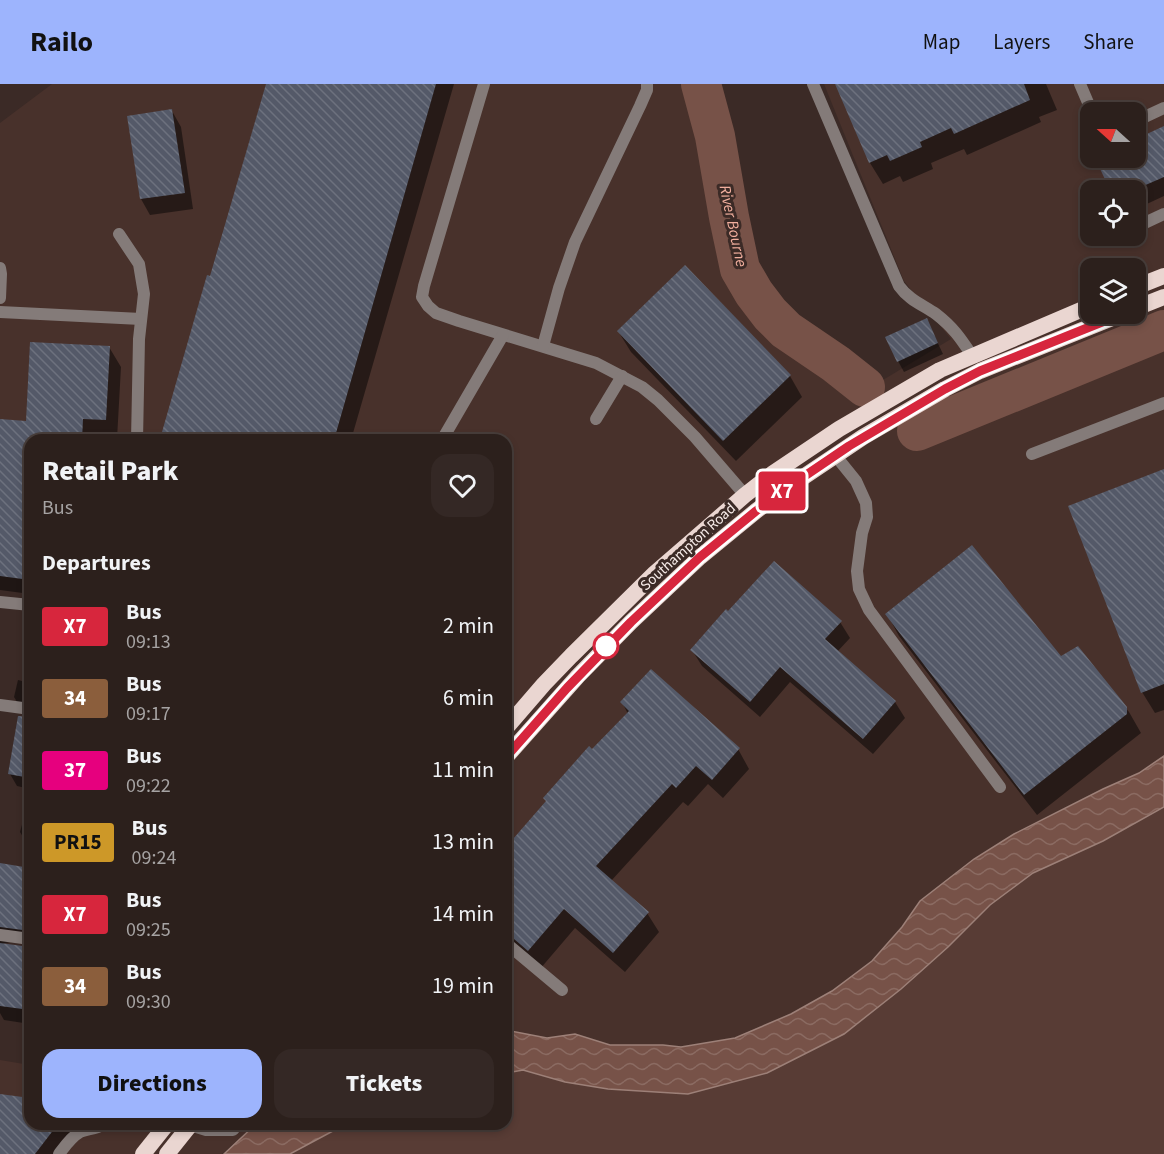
<!DOCTYPE html>
<html lang="en">
<head>
<meta charset="utf-8">
<style>
	:root { --surface:#2c201c; --page:#342825; --text:#f1f3f6; --muted:#a6a3a3; --line:#483e3b; --accent:#9db4fd }
	body { margin:0; font-family:"Source Sans 3",sans-serif; background:var(--page); color:var(--text); height:100vh; display:flex; flex-direction:column; font-size:22px; white-space:nowrap }
	* { box-sizing:border-box; margin:0 }
	p { font-size:20px; color:var(--muted) }
	.icon { flex:none; width:33px; height:33px; fill:none; stroke:currentColor; stroke-width:2; stroke-linecap:round; stroke-linejoin:round }
	.map { position:relative; flex:1; overflow:hidden }
	.sheet { position:absolute; left:24px; top:350px; width:488px; height:696px; display:flex; flex-direction:column; background:var(--surface); border-radius:18px; box-shadow:0 3px 9px #0003,0 0 0 2px var(--line) }
	.sheet>* { flex:none }
	.badge { padding:0 12px; border-radius:4px; font-size:21px; line-height:39px }
	.needle { width:39px; rotate:291deg }
	.fabs { position:absolute; left:1080px; top:18px; display:grid; gap:12px }
	.fabs a { display:grid; place-items:center; width:66px; height:66px; border-radius:12px; background:var(--surface); box-shadow:0 3px 9px #0003,0 0 0 2px var(--line); font-size:30px }
	.map>.badge { position:absolute; translate:-50% -50%; box-shadow:0 0 0 3px #fff }
	h2 { padding:0 18px; font-size:22px; line-height:54px }
	.round { display:grid; place-items:center; flex:none; width:63px; height:63px; border-radius:18px; background:var(--page) }
	.head { display:flex; align-items:center; justify-content:space-between; height:102px; padding:0 18px }
	h1 { font-size:28px; font-weight:800; line-height:45px }
	.cta { display:flex; gap:12px; margin-top:auto; padding:12px 18px }
	.cta a { flex:1; height:69px; border-radius:18px; background:var(--accent); color:#111; font-size:24px; font-weight:800; line-height:69px; text-align:center }
	.cta a+a { background:var(--page); color:var(--text) }
	ul { padding:0; list-style:none }
	li { display:flex; align-items:center; gap:18px; height:72px; padding:0 18px }
	li div { flex:1 }
	li b { display:block; font-size:22px }
	li em { font-style:normal }
	li .badge { min-width:66px; font-weight:700; text-align:center }
	header { display:flex; align-items:center; gap:36px; box-sizing:border-box; height:84px; padding:0 30px; background:var(--accent); color:#111 }
	header strong { font-size:28px }
	nav { display:flex; gap:33px; margin-inline-start:auto; font-size:21px }
	.map>svg:first-child { display:block }
	.built { fill:#48312b; fill-rule:evenodd }
	.green { fill:#583c35 }
	.water { fill:url(#water-waves); stroke:#9d8078; stroke-width:1.5 }
	.shadow { fill:#0007 }
	.lines { fill:none; stroke-linecap:round; stroke-linejoin:round }
	.river { stroke:#775248; stroke-width:40 }
	.building { fill:url(#building-back-hatch) }
	.service { stroke:#847b79; stroke-width:12 }
	.minor { stroke:#847b79; stroke-width:12 }
	.trunk { stroke:#ead6d1; stroke-width:16 }
	.line-casing { stroke:#fff; stroke-width:14 }
	.line { stroke:#d7263d; stroke-width:9 }
	.stop-dot { fill:#fff; stroke:#d7263d; stroke-width:3 }
	.labels { text-anchor:middle; dominant-baseline:central; stroke-width:6; stroke-linejoin:round; paint-order:stroke }
	.street-label { font-size:15px; fill:#f7ece9; stroke:#3b2a26 }
	.water-label { font-size:16px; font-style:italic; fill:#f2af9e; stroke:#3b2a26 }
</style>
</head>
<body>
<header>
<strong>Railo</strong>
<nav><a>Map</a><a>Layers</a><a>Share</a></nav>
</header>
<div class="map">
<svg width="1164" height="1070" viewBox="0 0 1164 1070">
	<defs>
		<pattern id="water-waves" width="16" height="10" patternUnits="userSpaceOnUse" patternTransform="scale(1.5)"><rect width="16" height="10" fill="#775248"/><path d="M0 5q4-4 8 0t8 0" fill="none" stroke="#8b6b62"/></pattern>
		<pattern id="building-back-hatch" width="6" height="6" patternUnits="userSpaceOnUse" patternTransform="scale(1.5)"><rect width="6" height="6" fill="#545968"/><path d="M-1 5l2 2M0 0l6 6M5-1l2 2" fill="none" stroke="#6d717e"/></pattern>
	</defs>
	<rect width="100%" height="100%" fill="#3b2a26"/>
	<g class="built">
		<path d="M52 0H688L734 186 763 235 858 311 951 255 904 197 824 0H1164V672L1139 689 1103 705 1014 750 974 775 920 817 902 843 872 877 832 907 791 930 735 954 681 963 663 961H610L575 950 547 954 506 946V356H30L0 433V39ZM1090 28H1136V74H1090ZM1090 106H1136V152H1090ZM1090 184H1136V230H1090Z"/>
		<path d="M0 976 30 981V1040H256L222 1070H0Z"/>
	</g>
	<path class="green" d="M1164 723V1070H290L346 1040H506V989L523 986 565 998 688 1010 948 863 990 821 1033 789 1103 757Z"/>
	<g class="water">
		<path d="M1164 672V723L1103 757 1033 789 990 821 948 863 901 905 844 950 767 989 688 1010 608 1005 565 998 523 986 506 989V946L547 954 575 950 610 961H663L681 963 735 954 791 930 832 907 872 877 902 843 920 817 974 775 1014 750 1103 705 1139 689Z"/>
		<path d="M256 1040H346L290 1070H224Z"/>
	</g>
	<g class="shadow">
		<path d="M268 0H454L351 356H168L164 347 211 193Z"/>
		<path d="M837 0H1046L1057 26 1039 33 1041 38 967 71 964 65 931 79 933 85 903 98 900 92 883 100 870 79Z"/>
		<path d="M172 27 181 43 193 125 150 131 141 115Z"/>
		<path d="M1164 44V112L1136 125V106H1112L1097 74H1136V57Z"/>
		<path d="M618 247 790 292 802 313 736 377 631 268Z"/>
		<path d="M932 247 943 270 904 288 898 277Z"/>
		<path d="M109 263 121 283 117 355 94 354V356H30V451L0 449V337L27 338Z"/>
		<path d="M1164 386V626L1155 629 1142 608Z"/>
		<path d="M0 460 30 465V510L0 506Z"/>
		<path d="M728 529 840 538 850 554 837 568 895 618 905 634 873 670 790 598 760 633 702 582 692 566Z"/>
		<path d="M887 530 1061 574 1078 564 1129 628 1141 649 1037 731 899 552Z"/>
		<path d="M18 596 30 599V628L22 626 14 613Z"/>
		<path d="M622 618 738 665 749 685 723 714 708 700 688 722 683 718 611 797 647 829 659 848 625 888 575 844 540 885 506 856V765L592 667 628 630Z"/>
		<path d="M30 634V705L17 702 10 690Z"/>
		<path d="M24 733 30 734V754L23 753 20 748Z"/>
		<path d="M0 781 30 802V860L10 858 5 859 3 861 30 865V940L4 936 0 929Z"/>
		<path d="M0 1011 30 1016V1040H82L84 1043 63 1070H0Z"/>
	</g>
	<g class="lines">
		<g class="river">
			<path d="M701 0 715 52 729 133 740 185 754 209 770 230 786 246 836 280 865 303"/>
			<path d="M917 347 1164 246"/>
		</g>
	</g>
	<g class="building">
		<path d="M266 0H436L334 356H190L162 348 207 191 210 192Z"/>
		<path d="M835 0H1024L1030 16 954 50 951 44 920 58 922 63 890 77 887 71 869 79Z"/>
		<path d="M172 25 185 109 140 115 127 32Z"/>
		<path d="M1164 42V93L1134 106H1110L1095 74H1136V55Z"/>
		<path d="M685 181 791 291 723 357 617 247Z"/>
		<path d="M927 234 938 259 897 278 885 253Z"/>
		<path d="M30 258 110 262 106 336 83 335 82 356H30V496L0 492V335L26 337Z"/>
		<path d="M1164 385V600L1141 609 1068 422Z"/>
		<path d="M972 461 1061 572 1078 562 1127 623V630L1024 711 885 530Z"/>
		<path d="M774 477 842 537 825 555 896 617 863 655 780 583 750 618 690 566 726 525 728 527Z"/>
		<path d="M651 585 740 664 712 696 696 682 676 704 672 700 596 782 649 828 613 869 564 825 528 867 506 848V763L546 717 543 714 589 662 592 665 629 627 620 618Z"/>
		<path d="M18 632 30 633V694L8 690Z"/>
		<path d="M0 779 30 784V847L0 843Z"/>
		<path d="M0 859 30 863V926L0 922Z"/>
		<path d="M0 1010 30 1014V1040H58L35 1070H0Z"/>
	</g>
	<g class="lines">
		<g class="service">
			<path d="M484 0 424 202 422 213 428 222 436 229 459 237 596 279 642 303 658 316 695 353 745 411"/>
			<path d="M813 0 899 202C909 216 923 221 936 230 954 244 961 255 973 273"/>
			<path d="M1080 0 1092 28"/>
			<path d="M1136 37 1164 24"/>
			<path d="M1136 143 1164 130"/>
			<path d="M119 150 139 180 144 210 139 255 137 356"/>
			<path d="M0 184 1 190 0 214"/>
			<path d="M0 228 141 235"/>
			<path d="M543 262 559 204 575 158 640 22 647 6V0"/>
			<path d="M596 335 622 292"/>
			<path d="M442 356 503 251"/>
			<path d="M1032 370 1164 319"/>
			<path d="M835 371 856 397 866 419 867 433 862 449 857 487 859 505 869 526 1000 703"/>
			<path d="M506 859 562 906"/>
			<path d="M190 1041 206 1046H233L238 1040"/>
			<path d="M59 1070C65 1062 71 1053 80 1048 88 1044 94 1046 104 1040"/>
		</g>
		<g class="minor">
			<path d="M0 518 30 521"/>
			<path d="M0 621 30 625"/>
			<path d="M0 851 30 855"/>
		</g>
		<g class="trunk">
			<path d="M1136 203 1164 192"/>
			<path d="M1136 224 1164 213"/>
			<path d="M506 644 544 600 571 572 655 489 745 411 772 390 839 345 940 286 1090 222"/>
			<path d="M506 673 578 592 631 538 700 473 756 427 787 404 863 353 945 305 980 287 1122 230"/>
			<path d="M143 1070 167 1040"/>
			<path d="M167 1070 191 1040"/>
		</g>
	</g>
	<g class="lines">
		<defs>
			<path id="line" d="M506 673 567 604 631 538 700 473 756 427 787 404 849 362 945 305 980 287 1122 230"/>
		</defs>
		<use href="#line" class="line-casing"/>
		<use href="#line" class="line"/>
	</g>
	<circle class="stop-dot" cx="606" cy="562" r="12"/>
	<g class="labels">
		<g class="street-label">
			<text transform="translate(688 463) rotate(-42)">Southampton Road</text>
		</g>
		<g class="water-label">
			<text transform="translate(733 142) rotate(78)">River Bourne</text>
		</g>
	</g>
</svg>
<div class="fabs">
<a><svg class="needle" viewBox="-14 -14 28 28"><path d="M0-13l5 13h-10z" fill="#e53935"/><path d="M0 13l5-13h-10z" fill="#a6a3a3"/></svg></a>
<a><svg class="icon" aria-label="locate" viewBox="0 0 24 24"><circle cx="12" cy="12" r="6"/><path d="M12 2v4M12 18v4M2 12h4M18 12h4"/></svg></a>
<a><svg class="icon" aria-label="layers" viewBox="0 0 24 24"><path d="M12 4l9 5-9 5-9-5zM3 14l9 5 9-5"/></svg></a>
</div>
<b class="badge" style="left:782px;top:407px;background:#d7263d;color:#fff">X7</b>
<section class="sheet">
<div class="head"><div><h1>Retail Park</h1><p>Bus</p></div><a class="round"><svg class="icon" aria-label="heart" viewBox="0 0 24 24"><path d="M12 20l-8-8c-3-5 5-10 8-4 3-6 11-1 8 4z"/></svg></a></div>
<h2>Departures</h2>
<ul>
<li><span class="badge" style="background:#d7263d;color:#fff">X7</span><div><b>Bus</b><p>09:13</p></div><em>2 min</em></li>
<li><span class="badge" style="background:#8b5e3c;color:#fff">34</span><div><b>Bus</b><p>09:17</p></div><em>6 min</em></li>
<li><span class="badge" style="background:#e6007e;color:#fff">37</span><div><b>Bus</b><p>09:22</p></div><em>11 min</em></li>
<li><span class="badge" style="background:#cd9828;color:#111">PR15</span><div><b>Bus</b><p>09:24</p></div><em>13 min</em></li>
<li><span class="badge" style="background:#d7263d;color:#fff">X7</span><div><b>Bus</b><p>09:25</p></div><em>14 min</em></li>
<li><span class="badge" style="background:#8b5e3c;color:#fff">34</span><div><b>Bus</b><p>09:30</p></div><em>19 min</em></li>
</ul>
<div class="cta"><a>Directions</a><a>Tickets</a></div>
</section>
</div>
</body>
</html>
